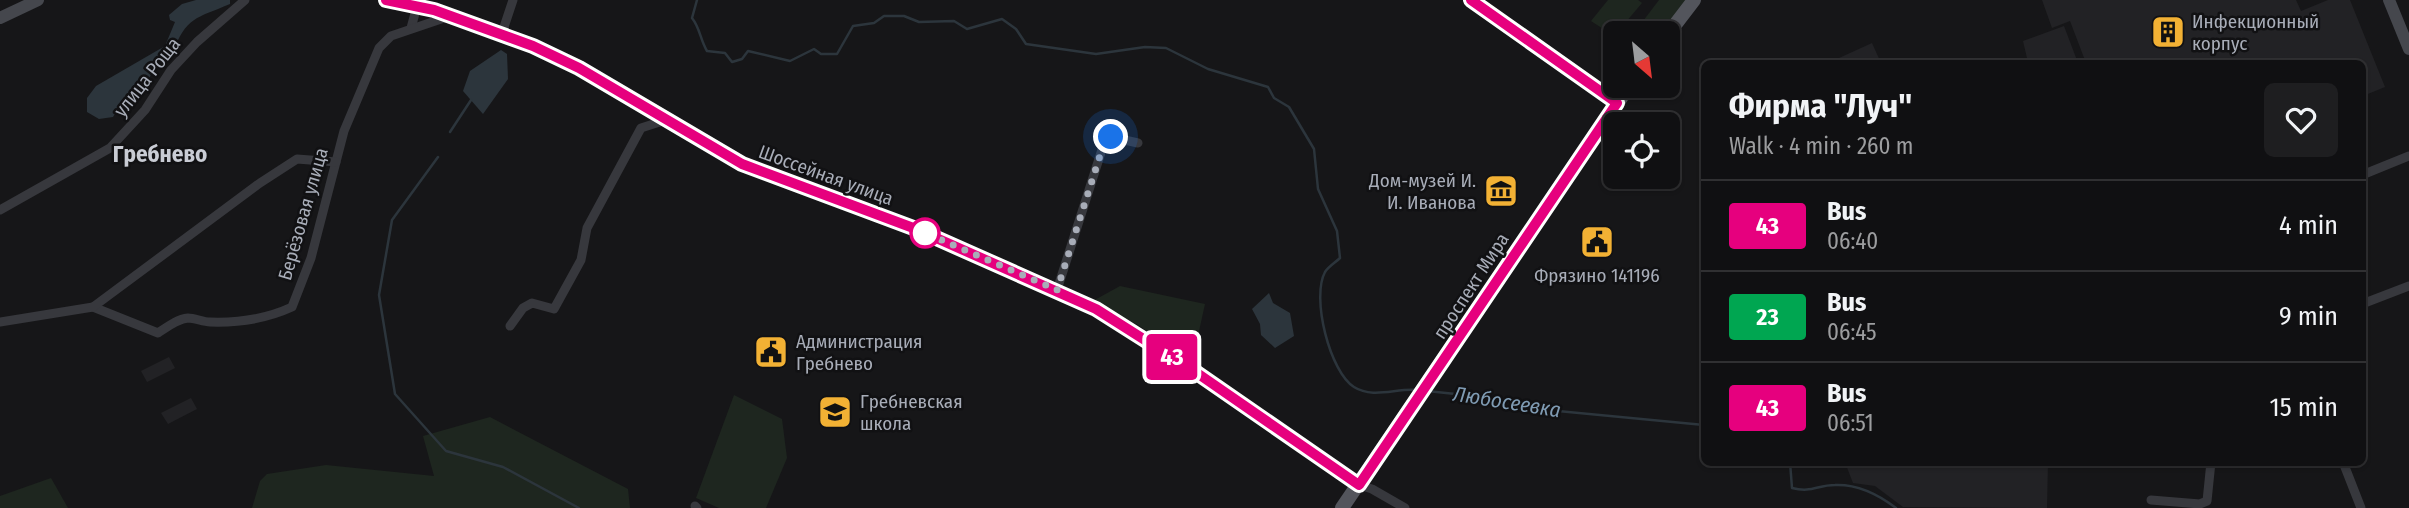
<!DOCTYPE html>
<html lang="en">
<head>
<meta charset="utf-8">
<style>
	:root { --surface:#101012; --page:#1e1e20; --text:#f1f3f6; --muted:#9c9d9f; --line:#303032 }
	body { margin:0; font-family:"Fira Sans Condensed",sans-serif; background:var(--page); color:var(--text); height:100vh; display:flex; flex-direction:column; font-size:26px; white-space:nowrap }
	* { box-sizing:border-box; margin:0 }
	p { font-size:23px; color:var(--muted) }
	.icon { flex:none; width:38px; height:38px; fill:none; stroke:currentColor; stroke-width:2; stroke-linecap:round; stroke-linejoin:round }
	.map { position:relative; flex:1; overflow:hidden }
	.details { position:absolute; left:1701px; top:60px; width:665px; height:406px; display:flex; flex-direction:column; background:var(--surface); border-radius:10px; box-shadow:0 2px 5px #0004,0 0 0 2px var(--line) }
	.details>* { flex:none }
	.badge { padding:0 14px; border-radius:5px; font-size:24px; line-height:46px }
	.needle { width:46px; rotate:152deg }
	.controls { position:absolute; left:1603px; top:21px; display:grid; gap:14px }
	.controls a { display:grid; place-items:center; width:77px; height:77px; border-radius:10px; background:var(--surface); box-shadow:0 2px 5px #0004,0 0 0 2px var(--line); font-size:35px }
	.you { position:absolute; width:35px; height:35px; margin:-18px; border:5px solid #fff; border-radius:50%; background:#1a73e8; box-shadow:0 0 0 10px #1a73e833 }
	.map>.badge { position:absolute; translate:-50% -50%; box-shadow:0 0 0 4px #fff }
	.round { display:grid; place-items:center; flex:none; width:74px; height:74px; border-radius:10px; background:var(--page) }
	.head { display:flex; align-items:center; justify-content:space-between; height:119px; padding:0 28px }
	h1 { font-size:33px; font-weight:700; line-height:52px }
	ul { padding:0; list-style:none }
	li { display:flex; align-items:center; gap:21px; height:91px; padding:0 28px; border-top:2px solid var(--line) }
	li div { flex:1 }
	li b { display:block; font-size:26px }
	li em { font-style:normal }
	li .badge { min-width:77px; font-weight:700; text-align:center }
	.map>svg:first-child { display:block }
	.built { fill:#222225 }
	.green { fill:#1e261f }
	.water { fill:#2c353c }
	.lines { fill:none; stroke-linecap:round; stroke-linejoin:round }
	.stream { stroke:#2c353c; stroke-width:2.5 }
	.street { stroke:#37383d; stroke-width:9 }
	.secondary { stroke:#45474d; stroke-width:12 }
	.primary { stroke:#53555c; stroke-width:14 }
	.line-casing { stroke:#fff; stroke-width:16 }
	.line { stroke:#e6007e; stroke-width:10 }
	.walk { stroke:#a8adb8; stroke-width:7; stroke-dasharray:0 12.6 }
	.stop-dot { fill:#fff; stroke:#e6007e; stroke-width:3.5 }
	.labels { text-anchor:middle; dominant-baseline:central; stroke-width:5; stroke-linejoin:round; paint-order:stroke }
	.poi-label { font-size:19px; fill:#a8adb8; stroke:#111113; text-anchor:start }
	.street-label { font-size:19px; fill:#a8adb8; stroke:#111113 }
	.water-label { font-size:21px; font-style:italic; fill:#7f9bb3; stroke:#111113 }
	.quarter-label { font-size:23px; font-weight:bold; fill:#c9ccd4; stroke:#111113 }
</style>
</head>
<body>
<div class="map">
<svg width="2409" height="508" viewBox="0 0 2409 508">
	<rect width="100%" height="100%" fill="#161618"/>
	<g class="built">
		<path d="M2042 0H2296L2301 11 2328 0H2350L2385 87 2363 96 2362 63H2086L2070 21 2052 28Z"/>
		<path d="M2064 26 2078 63H2015L2027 58 2023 41Z"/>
		<path d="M1872 43 1881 63H1828Z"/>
		<path d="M169 357 175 368 147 382 141 371Z"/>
		<path d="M191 398 197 409 168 424 161 413Z"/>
		<path d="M1827 462H2048L2047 508 1903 507 1875 486 1853 483 1846 465Z"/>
	</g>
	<g class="green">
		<path d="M1608 0H1638L1642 3 1614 36 1591 21Z"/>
		<path d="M1659 0H1690L1665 33H1634Z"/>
		<path d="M1120 286 1205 304 1192 363 1138 325 1091 302Z"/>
		<path d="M734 395 782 419 787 458 766 508H719L696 498Z"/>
		<path d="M490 417 628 489 630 508H252L260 481 267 474 326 465 434 476 423 436Z"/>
		<path d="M51 478 68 508H0V496Z"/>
	</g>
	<g class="water">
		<path d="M196 0H230V4C195 19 187 16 172 54 143 69 156 80 138 95 126 105 122 103 113 117L99 119 87 112V98L96 86 165 46 175 22 170 20 169 15 182 4Z"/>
		<path d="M501 50 507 54 508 79 483 114 463 91 470 71Z"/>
		<path d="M1269 293 1273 303 1290 313 1294 336 1275 348 1261 335 1260 324 1252 309Z"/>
	</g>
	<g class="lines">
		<g class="stream">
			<path d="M697 0 692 18C700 28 700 39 707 51L725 53 732 62 742 59 748 51 790 61 814 49 821 54H837L853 26 874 23 884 16H904L919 22 954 21 967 29 1002 19 1016 29 1026 44 1096 54 1145 47 1166 48 1208 69 1268 87 1274 98 1289 107 1314 149 1318 189 1337 231 1340 258C1336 262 1328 267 1325 272 1311 298 1330 372 1354 387 1373 399 1396 388 1417 390"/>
			<path d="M450 132 471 100"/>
			<path d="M438 157 392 220 379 295 395 394 446 451 503 467 579 508"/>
			<path d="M1427 391 1465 395 1507 406 1704 425"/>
			<path d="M1790 462 1792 488C1812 493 1817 485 1835 485 1858 484 1879 495 1896 508"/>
		</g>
		<g class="street">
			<path d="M411 28 417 6"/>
			<path d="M502 33 513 0"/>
			<path d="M2362 175 2409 156"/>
			<path d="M0 210 110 148 145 110 171 70 197 42 245 0"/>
			<path d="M1057 290 1105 140 1111 137 1138 143"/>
			<path d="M2362 304 2409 286"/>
			<path d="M93 307 158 333C167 327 177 319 188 318 195 318 203 322 210 322 239 323 266 319 292 307L311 258 344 131 379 48 391 36 450 16"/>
			<path d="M0 322 93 307 260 183 297 159 336 162"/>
			<path d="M510 326 523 308 532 303 554 309 581 260 587 228 641 128 666 120"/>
			<path d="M2343 462 2361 508"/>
			<path d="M1359 485 1372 489 1405 508"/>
			<path d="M2151 500 2200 504 2207 501 2211 462"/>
			<path d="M695 506 697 508"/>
		</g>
		<g class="secondary">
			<path d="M386 0 434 10 533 46 579 68 742 164 940 239 1096 309 1153 344 1359 485"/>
			<path d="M1471 0 1617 103"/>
			<path d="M2389 0 2409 49"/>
			<path d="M0 18 38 0"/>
		</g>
		<g class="primary">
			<path d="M1668 34 1694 0"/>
			<path d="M1342 508 1629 86"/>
		</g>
	</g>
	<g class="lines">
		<defs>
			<path id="line" d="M386 0 434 10 533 46 579 68 742 164 916 229 1096 309 1197 373 1359 485 1617 103 1471 0"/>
		</defs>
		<use href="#line" class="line-casing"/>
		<use href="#line" class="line"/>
		<path class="walk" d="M925 233 916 229 1057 290 1105 140 1111 137"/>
	</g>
	<defs>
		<symbol id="building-square" viewBox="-11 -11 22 22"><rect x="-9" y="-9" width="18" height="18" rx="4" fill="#f2b134" stroke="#111113"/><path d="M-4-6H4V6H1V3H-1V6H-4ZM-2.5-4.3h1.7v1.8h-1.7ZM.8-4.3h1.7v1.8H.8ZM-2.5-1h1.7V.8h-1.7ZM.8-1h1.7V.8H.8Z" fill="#111"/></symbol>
		<symbol id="museum-square" viewBox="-11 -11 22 22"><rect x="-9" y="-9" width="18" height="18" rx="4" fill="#f2b134" stroke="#111113"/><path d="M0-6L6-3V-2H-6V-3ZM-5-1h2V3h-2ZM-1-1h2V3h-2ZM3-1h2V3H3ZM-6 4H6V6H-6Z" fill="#111"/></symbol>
		<symbol id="civic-square" viewBox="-11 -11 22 22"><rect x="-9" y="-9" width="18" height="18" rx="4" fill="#f2b134" stroke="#111113"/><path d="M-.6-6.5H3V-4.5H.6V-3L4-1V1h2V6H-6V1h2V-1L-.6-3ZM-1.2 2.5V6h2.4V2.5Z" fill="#111"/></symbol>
		<symbol id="school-square" viewBox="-11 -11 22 22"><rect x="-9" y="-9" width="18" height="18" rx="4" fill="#f2b134" stroke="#111113"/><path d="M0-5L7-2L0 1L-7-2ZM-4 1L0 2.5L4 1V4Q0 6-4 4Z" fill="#111"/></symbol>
	</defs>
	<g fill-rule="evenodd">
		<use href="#building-square" x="2149" y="13" width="38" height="38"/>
		<use href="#museum-square" x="1482" y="172" width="38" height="38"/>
		<use href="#civic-square" x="1578" y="223" width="38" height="38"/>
		<use href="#civic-square" x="752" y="333" width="38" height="38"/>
		<use href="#school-square" x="816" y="393" width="38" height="38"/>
	</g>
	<circle class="stop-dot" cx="925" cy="233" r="14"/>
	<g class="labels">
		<g class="poi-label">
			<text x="2192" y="21">Инфекционный<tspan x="2192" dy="22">корпус</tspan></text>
			<text x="1476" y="180" text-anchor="end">Дом-музей И.<tspan x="1476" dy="22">И. Иванова</tspan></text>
			<text x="1597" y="275" text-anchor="middle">Фрязино 141196</text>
			<text x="796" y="341">Администрация<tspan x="796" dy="22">Гребнево</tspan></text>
			<text x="860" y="401">Гребневская<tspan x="860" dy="22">школа</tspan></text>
		</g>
		<g class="street-label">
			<text transform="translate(147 77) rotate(-52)">улица Роща</text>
			<text transform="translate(826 175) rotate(20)">Шоссейная улица</text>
			<text transform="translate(303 214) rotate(-74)">Берёзовая улица</text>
			<text transform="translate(1471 286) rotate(-57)">проспект Мира</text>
		</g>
		<g class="water-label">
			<text transform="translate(1507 402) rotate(9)">Любосеевка</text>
		</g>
		<g class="quarter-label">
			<text x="160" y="154">Гребнево</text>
		</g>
	</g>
</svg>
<div class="controls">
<a><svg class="needle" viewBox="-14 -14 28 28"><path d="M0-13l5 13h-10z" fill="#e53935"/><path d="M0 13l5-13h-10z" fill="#9c9d9f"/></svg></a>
<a><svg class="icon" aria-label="locate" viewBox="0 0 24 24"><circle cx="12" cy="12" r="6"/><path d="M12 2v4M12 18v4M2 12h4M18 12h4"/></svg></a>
</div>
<div class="you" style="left:1111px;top:137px"></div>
<b class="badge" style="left:1172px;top:357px;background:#e6007e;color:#fff">43</b>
<section class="details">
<div class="head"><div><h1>Фирма &quot;Луч&quot;</h1><p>Walk · 4 min · 260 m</p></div><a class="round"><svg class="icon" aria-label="heart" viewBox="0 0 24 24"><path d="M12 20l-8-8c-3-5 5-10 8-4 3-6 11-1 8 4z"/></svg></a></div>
<ul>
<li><span class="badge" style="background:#e6007e;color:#fff">43</span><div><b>Bus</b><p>06:40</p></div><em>4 min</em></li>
<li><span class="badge" style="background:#00a651;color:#fff">23</span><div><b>Bus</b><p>06:45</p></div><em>9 min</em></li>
<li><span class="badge" style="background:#e6007e;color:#fff">43</span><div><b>Bus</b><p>06:51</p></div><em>15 min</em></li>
</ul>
</section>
</div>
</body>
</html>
